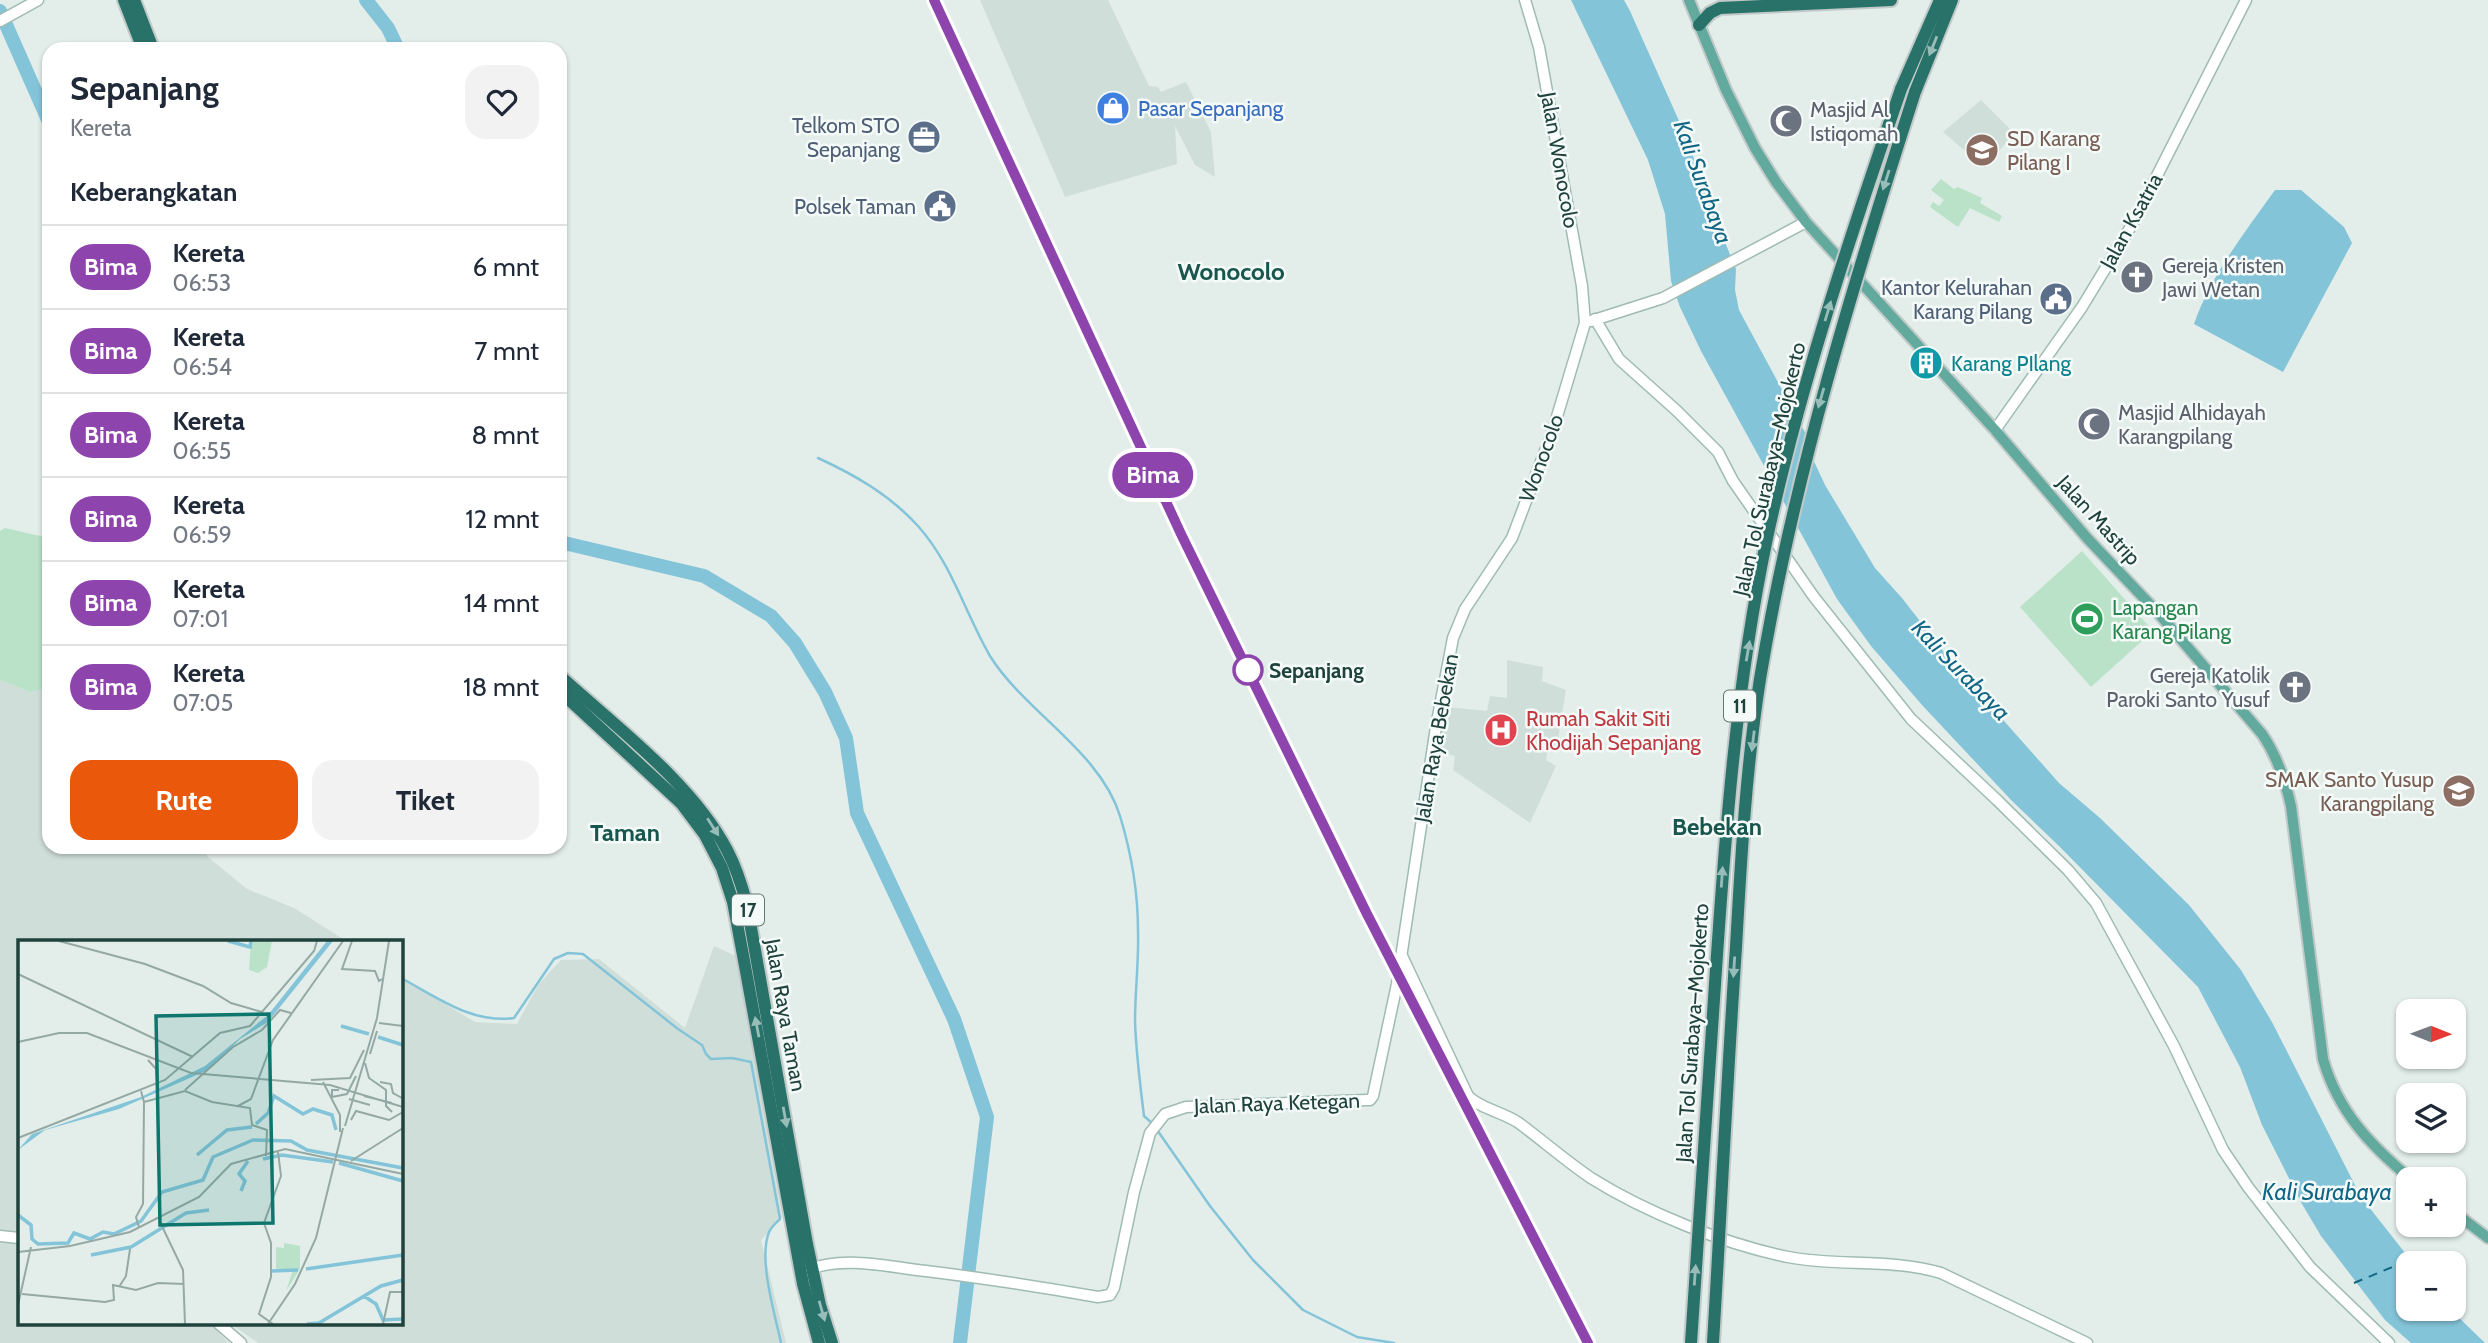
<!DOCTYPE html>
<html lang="id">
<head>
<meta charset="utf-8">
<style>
	:root { --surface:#fff; --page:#f2f2f3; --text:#1f2937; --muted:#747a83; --line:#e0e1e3; --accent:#ea580c }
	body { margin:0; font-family:Cabin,sans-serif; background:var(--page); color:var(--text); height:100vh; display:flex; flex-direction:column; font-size:26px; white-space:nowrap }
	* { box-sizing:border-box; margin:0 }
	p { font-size:23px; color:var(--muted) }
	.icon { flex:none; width:38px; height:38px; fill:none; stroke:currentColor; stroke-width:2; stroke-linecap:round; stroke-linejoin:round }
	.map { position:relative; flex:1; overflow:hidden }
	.details { position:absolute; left:42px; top:42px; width:525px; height:812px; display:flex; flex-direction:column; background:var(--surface); border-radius:21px; box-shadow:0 2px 5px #0004 }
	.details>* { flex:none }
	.badge { padding:0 14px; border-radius:23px; font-size:24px; line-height:46px }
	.needle { width:46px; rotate:91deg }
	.fabs { position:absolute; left:2396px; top:999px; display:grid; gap:14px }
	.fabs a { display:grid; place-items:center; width:70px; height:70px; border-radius:14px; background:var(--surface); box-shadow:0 2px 5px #0004; font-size:35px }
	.map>.badge { position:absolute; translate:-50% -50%; box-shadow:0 0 0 4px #fff }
	h2 { padding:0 28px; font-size:26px; line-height:63px }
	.round { display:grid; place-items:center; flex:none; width:74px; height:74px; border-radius:21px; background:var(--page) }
	.headline { display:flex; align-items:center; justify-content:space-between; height:119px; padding:0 28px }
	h1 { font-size:33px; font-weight:800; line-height:52px }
	.primary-button { display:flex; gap:14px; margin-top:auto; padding:14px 28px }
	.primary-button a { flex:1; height:80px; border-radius:21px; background:var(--accent); color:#fff; font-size:28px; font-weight:800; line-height:80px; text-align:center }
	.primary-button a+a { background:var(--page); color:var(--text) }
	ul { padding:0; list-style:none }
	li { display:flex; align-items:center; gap:21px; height:84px; padding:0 28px; border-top:2px solid var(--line) }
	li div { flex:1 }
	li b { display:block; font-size:26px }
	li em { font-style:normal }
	li .badge { min-width:77px; font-weight:700; text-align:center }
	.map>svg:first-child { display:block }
	.built { fill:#d0ded9 }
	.green { fill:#b9e2c8 }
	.water { fill:#84c4d9 }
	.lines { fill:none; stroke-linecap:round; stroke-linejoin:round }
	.stream { stroke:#84c4d9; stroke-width:2.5 }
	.river { stroke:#84c4d9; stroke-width:14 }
	.ferry { stroke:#126685; stroke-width:2; stroke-dasharray:9 7; stroke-linecap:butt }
	.secondary-casing { stroke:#9fbbb4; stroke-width:13 }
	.primary-casing { stroke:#c1cac8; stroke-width:14 }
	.highway-casing { stroke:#c1cac8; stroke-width:16 }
	.secondary { stroke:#fff; stroke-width:10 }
	.primary { stroke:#62a99e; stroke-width:10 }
	.highway { stroke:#28726a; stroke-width:12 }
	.rail { stroke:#5a7d77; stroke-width:2.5; stroke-dasharray:14 7; stroke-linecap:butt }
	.highway-bridge-casing { stroke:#c1cac8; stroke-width:16; stroke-linecap:butt }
	.highway-bridge { stroke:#28726a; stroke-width:12 }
	.oneway { fill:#98bdb8 }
	.line-casing { stroke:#fff; stroke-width:16 }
	.line { stroke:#8e44ad; stroke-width:10 }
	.stop-dot { fill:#fff; stroke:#8e44ad; stroke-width:3.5 }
	.labels { text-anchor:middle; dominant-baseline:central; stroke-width:5; stroke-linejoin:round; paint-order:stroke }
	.shield { fill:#f4faf8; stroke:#607974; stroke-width:2 }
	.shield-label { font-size:19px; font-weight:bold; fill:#20423c }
	.shop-label { font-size:21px; fill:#366cbe; stroke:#f4faf8; text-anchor:start }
	.worship-label { font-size:21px; fill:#5b616d; stroke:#f4faf8; text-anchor:start }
	.service-label { font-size:21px; fill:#4e5e75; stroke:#f4faf8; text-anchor:end }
	.education-label { font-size:21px; fill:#785e54; stroke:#f4faf8; text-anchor:start }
	.street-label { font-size:21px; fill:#20423c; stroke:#f4faf8 }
	.culture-label { font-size:21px; fill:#0d838f; stroke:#f4faf8; text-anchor:start }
	.leisure-label { font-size:21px; fill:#27864d; stroke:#f4faf8; text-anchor:start }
	.stop-label { font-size:21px; font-weight:bold; fill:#20423c; stroke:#f4faf8; text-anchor:start }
	.health-label { font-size:21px; fill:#be3a42; stroke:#f4faf8; text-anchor:start }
	.water-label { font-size:23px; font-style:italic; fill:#126685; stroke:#f4faf8 }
	.quarter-label { font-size:24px; font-weight:bold; fill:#19574e; stroke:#f4faf8 }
	.inset-river { fill:none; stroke:#84c4d9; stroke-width:3.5 }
	.inset-road { fill:none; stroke:#95a9a4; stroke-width:2 }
	.view { fill:#0f766e; fill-opacity:0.15; stroke:#0f766e; stroke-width:3.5 }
	.inset-edge { fill:none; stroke:#20423c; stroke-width:3.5 }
</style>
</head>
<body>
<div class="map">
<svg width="2488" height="1343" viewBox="0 0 2488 1343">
	<rect width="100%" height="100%" fill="#e3eeea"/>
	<g class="built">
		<path d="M980 0H1108L1149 86 1158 87 1161 92 1186 82 1211 132 1215 177 1195 165 1175 126 1177 164 1065 197Z"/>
		<path d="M1981 100 2014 133 1985 168 1943 132Z"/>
		<path d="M1507 660 1543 667 1542 681 1566 690 1556 752 1548 749 1546 760 1556 766 1530 823 1453 770 1455 756 1438 751 1446 707 1487 711 1490 696 1507 698Z"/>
		<path d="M49 664V847H201L208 857 247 889 294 908 348 942H19V1324H210L229 1343H0V680L30 692 42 689Z"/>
		<path d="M714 946 736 956 782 1217 761 1240 786 1343H258L231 1324H401V977L475 1022 517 1024 538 985 561 960 599 959 685 1028Z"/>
	</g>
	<g class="green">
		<path d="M1941 179 1954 189 1958 187 1982 198 1980 203 2002 216 1999 222 1970 208 1958 227 1930 207 1933 202 1939 206 1944 200 1931 190Z"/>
		<path d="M5 528 49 538V664L43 689 30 692 0 680V531Z"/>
		<path d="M2082 551 2153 631 2091 687 2020 607Z"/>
	</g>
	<g class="water">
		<path d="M1571 0H1624L1630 11 1688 141 1708 201 1736 269 1735 290 1739 310 1808 438 1812 457 1825 485 1875 568 1902 598 1950 660 2059 783 2100 818 2189 905 2241 970 2272 1022 2361 1197 2413 1263 2408 1264V1309H2450L2485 1343H2411L2385 1320 2321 1236 2302 1204 2262 1125 2240 1067 2198 987 2060 847 2012 801 1922 705 1871 646 1837 599 1701 351 1680 307 1671 281 1665 214 1648 160Z"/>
		<path d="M2275 190H2301L2344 227 2352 243 2283 372 2194 324C2211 275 2245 232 2275 190Z"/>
	</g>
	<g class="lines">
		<g class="stream">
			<path d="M818 458C855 475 890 495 918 526 952 564 965 613 990 656 1025 712 1100 751 1120 816 1131 852 1138 892 1138 931 1139 961 1135 991 1135 1021 1136 1053 1140 1084 1144 1116L1153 1124 1210 1206 1253 1260 1303 1310 1357 1337 1394 1343"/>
			<path d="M401 978C437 997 472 1024 514 1018L554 959 568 953 583 954 678 1029 702 1045 706 1054 711 1059 732 1058 751 1062 780 1219C776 1223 772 1226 769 1232 758 1260 775 1314 781 1343"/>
		</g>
		<g class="river">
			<path d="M366 0 388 28 398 49"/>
			<path d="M0 11 49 122"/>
			<path d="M560 542 704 576 771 616 795 643 825 692 846 738 857 813 954 1019 987 1117 960 1343"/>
		</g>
		<path class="ferry" d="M2354 1283 2414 1258"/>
		<defs>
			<g id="secondary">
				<path d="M0 21 38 0"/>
				<path d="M1595 319 1619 359 1677 411 1718 452 1733 481 1814 597 1911 719 1997 800 2068 870 2096 903 2174 1046 2223 1150 2248 1187 2310 1267 2389 1343"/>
				<path d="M1591 321 1663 298 1806 222"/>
				<path d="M1995 430 2082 307 2133 223 2246 0"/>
				<path d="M1402 956 1468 1096C1481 1109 1503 1112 1519 1123 1543 1141 1566 1161 1591 1178 1645 1212 1724 1244 1788 1257 1838 1267 1891 1258 1941 1273L2087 1343"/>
				<path d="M0 1236 19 1238"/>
				<path d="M807 1270C845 1255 887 1267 926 1271 983 1278 1041 1287 1098 1297L1110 1295 1114 1288 1134 1192 1150 1133 1165 1114 1186 1107 1366 1100H1370L1373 1096 1397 984 1436 727 1453 638 1465 609 1512 538 1553 430 1585 323 1582 286 1539 47 1525 0"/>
				<path d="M219 1324 241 1343"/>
			</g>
			<g id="primary">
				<path d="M1689 0 1726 90 1755 148 1776 182 1806 222 1995 430 2087 538 2160 615 2262 734C2277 756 2285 779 2291 806L2323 1059C2338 1112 2371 1146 2412 1180"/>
				<path d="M2454 1212 2488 1238"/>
			</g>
			<g id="highway">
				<path d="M124 0 143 49"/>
				<path d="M134 0 153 49"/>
				<path d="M1699 25 1710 13 1720 8 1891 0"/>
				<path d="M1901 89 1940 0"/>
				<path d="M1915 92 1952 0"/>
				<path d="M560 676C616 727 692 783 727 850 736 867 742 886 747 905L807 1244 820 1305 832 1343"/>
				<path d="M560 691 681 803 705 835 722 868 733 902 745 966 803 1284 819 1343"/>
			</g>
		</defs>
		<use href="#secondary" class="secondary-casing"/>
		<use href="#primary" class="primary-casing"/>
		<use href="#highway" class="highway-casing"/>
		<use href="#secondary" class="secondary"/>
		<use href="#primary" class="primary"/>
		<use href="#highway" class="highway"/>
		<path class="rail" d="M934 0 1173 519 1367 914 1588 1343"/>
		<defs>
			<g id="highway-bridge">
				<path d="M1691 1343C1699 1223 1707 1104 1715 984 1725 835 1736 685 1767 538 1800 385 1850 237 1901 89"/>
				<path d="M1713 1343C1721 1211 1727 1079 1736 947 1741 858 1746 768 1760 679 1793 478 1853 285 1915 92"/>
			</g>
		</defs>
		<use href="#highway-bridge" class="highway-bridge-casing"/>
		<use href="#highway-bridge" class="highway-bridge"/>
	</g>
	<defs><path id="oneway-solid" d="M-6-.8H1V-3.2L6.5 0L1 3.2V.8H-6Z" transform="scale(1.75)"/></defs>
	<g class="oneway">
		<use href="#oneway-solid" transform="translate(1933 46) rotate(112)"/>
		<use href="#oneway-solid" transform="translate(1886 180) rotate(108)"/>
		<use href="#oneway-solid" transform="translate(1828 311) rotate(-73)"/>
		<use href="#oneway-solid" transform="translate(1821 398) rotate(106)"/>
		<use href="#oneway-solid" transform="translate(1748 651) rotate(-80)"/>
		<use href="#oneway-solid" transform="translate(1753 741) rotate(97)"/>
		<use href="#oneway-solid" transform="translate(713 827) rotate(57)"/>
		<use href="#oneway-solid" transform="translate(1722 877) rotate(-86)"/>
		<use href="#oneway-solid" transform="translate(1734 967) rotate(94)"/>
		<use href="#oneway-solid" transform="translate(757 1027) rotate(-101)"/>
		<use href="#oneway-solid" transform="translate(785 1117) rotate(80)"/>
		<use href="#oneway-solid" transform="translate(1695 1275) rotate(-86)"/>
		<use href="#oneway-solid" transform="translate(822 1311) rotate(74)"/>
	</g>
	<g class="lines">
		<defs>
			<path id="line" d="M934 0 1181 534 1367 914 1588 1343"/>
		</defs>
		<use href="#line" class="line-casing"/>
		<use href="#line" class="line"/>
	</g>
	<defs>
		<symbol id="shop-disc" viewBox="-11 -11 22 22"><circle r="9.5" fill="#3f7fe0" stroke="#f4faf8"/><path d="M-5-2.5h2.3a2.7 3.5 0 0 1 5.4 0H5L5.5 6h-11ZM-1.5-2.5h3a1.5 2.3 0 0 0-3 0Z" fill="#fff"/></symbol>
		<symbol id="mosque-disc" viewBox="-11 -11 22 22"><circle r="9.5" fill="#6b7280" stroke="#f4faf8"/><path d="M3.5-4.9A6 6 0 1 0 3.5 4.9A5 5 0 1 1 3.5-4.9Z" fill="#fff"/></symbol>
		<symbol id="office-disc" viewBox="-11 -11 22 22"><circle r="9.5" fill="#5c6f8a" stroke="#f4faf8"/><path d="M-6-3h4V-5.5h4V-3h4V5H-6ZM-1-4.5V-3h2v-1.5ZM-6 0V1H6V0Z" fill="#fff"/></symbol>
		<symbol id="school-disc" viewBox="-11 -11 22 22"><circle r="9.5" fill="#8d6e63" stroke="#f4faf8"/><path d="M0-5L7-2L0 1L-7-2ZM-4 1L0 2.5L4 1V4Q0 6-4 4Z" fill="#fff"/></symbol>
		<symbol id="civic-disc" viewBox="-11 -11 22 22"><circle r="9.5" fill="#5c6f8a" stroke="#f4faf8"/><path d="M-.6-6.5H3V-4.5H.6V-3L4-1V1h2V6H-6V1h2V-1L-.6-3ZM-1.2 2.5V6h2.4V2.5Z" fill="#fff"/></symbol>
		<symbol id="church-disc" viewBox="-11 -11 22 22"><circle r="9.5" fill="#6b7280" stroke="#f4faf8"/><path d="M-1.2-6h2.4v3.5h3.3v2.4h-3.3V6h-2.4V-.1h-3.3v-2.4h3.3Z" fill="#fff"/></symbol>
		<symbol id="building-disc" viewBox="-11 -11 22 22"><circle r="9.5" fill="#0f9aa8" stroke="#f4faf8"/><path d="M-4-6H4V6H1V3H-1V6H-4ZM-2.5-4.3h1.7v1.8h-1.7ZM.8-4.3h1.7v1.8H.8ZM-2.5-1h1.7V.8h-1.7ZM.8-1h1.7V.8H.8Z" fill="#fff"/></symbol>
		<symbol id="stadium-disc" viewBox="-11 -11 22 22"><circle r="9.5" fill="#2e9e5b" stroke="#f4faf8"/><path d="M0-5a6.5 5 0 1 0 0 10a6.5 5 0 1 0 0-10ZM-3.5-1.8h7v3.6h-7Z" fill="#fff"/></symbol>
		<symbol id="hospital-disc" viewBox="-11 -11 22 22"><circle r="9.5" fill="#e0444e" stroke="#f4faf8"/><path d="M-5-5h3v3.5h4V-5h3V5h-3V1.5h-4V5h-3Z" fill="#fff"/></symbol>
	</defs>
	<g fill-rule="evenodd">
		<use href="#shop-disc" x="1094" y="89" width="38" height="38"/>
		<use href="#mosque-disc" x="1767" y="102" width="38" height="38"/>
		<use href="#office-disc" x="905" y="118" width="38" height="38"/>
		<use href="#school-disc" x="1963" y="131" width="38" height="38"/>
		<use href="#civic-disc" x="921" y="187" width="38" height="38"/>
		<use href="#church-disc" x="2118" y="258" width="38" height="38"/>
		<use href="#civic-disc" x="2037" y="280" width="38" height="38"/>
		<use href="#building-disc" x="1907" y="344" width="38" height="38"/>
		<use href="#mosque-disc" x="2075" y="405" width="38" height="38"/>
		<use href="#stadium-disc" x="2068" y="600" width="38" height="38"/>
		<use href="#church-disc" x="2276" y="668" width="38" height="38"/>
		<use href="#hospital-disc" x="1482" y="711" width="38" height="38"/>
		<use href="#school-disc" x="2440" y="772" width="38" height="38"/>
	</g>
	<circle class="stop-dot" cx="1248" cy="670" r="14"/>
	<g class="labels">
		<g class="shield">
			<rect x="1724" y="690.5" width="32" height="31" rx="5"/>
			<rect x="732" y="894.5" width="32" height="31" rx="5"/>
		</g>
		<g class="shield-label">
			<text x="1740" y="706">11</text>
			<text x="748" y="910">17</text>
		</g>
		<g class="shop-label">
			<text x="1138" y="108">Pasar Sepanjang</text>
		</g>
		<g class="worship-label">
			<text x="1810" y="109">Masjid Al<tspan x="1810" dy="24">Istiqomah</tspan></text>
			<text x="2162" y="265">Gereja Kristen<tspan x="2162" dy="24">Jawi Wetan</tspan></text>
			<text x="2118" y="412">Masjid Alhidayah<tspan x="2118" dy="24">Karangpilang</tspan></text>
			<text x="2270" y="675" text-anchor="end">Gereja Katolik<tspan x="2270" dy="24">Paroki Santo Yusuf</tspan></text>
		</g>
		<g class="service-label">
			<text x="900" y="125">Telkom STO<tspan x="900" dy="24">Sepanjang</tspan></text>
			<text x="916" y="206">Polsek Taman</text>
			<text x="2032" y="287">Kantor Kelurahan<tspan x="2032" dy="24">Karang Pilang</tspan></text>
		</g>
		<g class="education-label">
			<text x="2007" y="138">SD Karang<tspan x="2007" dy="24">Pilang I</tspan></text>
			<text x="2434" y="779" text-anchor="end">SMAK Santo Yusup<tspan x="2434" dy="24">Karangpilang</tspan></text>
		</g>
		<g class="street-label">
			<text transform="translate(1560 160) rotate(80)">Jalan Wonocolo</text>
			<text transform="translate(2131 221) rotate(-61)">Jalan Ksatria</text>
			<text transform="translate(1541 458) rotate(-70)">Wonocolo</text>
			<text transform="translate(1769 469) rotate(-77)">Jalan Tol Surabaya–Mojokerto</text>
			<text transform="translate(2099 520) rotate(48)">Jalan Mastrip</text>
			<text transform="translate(1436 738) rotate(-80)">Jalan Raya Bebekan</text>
			<text transform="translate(786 1015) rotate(80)">Jalan Raya Taman</text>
			<text transform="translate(1692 1033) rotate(-86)">Jalan Tol Surabaya–Mojokerto</text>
			<text transform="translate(1277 1103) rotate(-2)">Jalan Raya Ketegan</text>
		</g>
		<g class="culture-label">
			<text x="1951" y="363">Karang PIlang</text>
		</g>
		<g class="leisure-label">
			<text x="2112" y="607">Lapangan<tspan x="2112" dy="24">Karang Pilang</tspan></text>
		</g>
		<g class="stop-label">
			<text x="1269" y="670">Sepanjang</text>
		</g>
		<g class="health-label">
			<text x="1526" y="718">Rumah Sakit Siti<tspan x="1526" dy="24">Khodijah Sepanjang</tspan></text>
		</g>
		<g class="water-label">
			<text transform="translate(1703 182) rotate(70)">Kali Surabaya</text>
			<text transform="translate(1961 670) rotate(46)">Kali Surabaya</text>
			<text x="2327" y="1192">Kali Surabaya</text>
		</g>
		<g class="quarter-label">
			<text x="1231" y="271">Wonocolo</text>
			<text x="1717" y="826">Bebekan</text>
			<text x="625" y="832">Taman</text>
		</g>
	</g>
	<g transform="translate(18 940)">
		<rect width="385" height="385" fill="#e3eeea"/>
		<path d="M233 1H254L249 27 240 33 231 30ZM266 303 282 306V329L268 351 275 330 258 331V307L266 308Z" fill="#b9e2c8"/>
		<path d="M309 1H315L250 82 222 99 190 130 101 169 27 190 0 210 14 194 123 157 187 126 250 75Z" fill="#84c4d9"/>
		<path class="inset-river" d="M210 1 232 7 233 1M323 86 351 94M360 97 385 105M238 184 250 173 256 156 285 174 295 169 314 175 318 190M179 215 209 190 234 187M245 219 264 215 315 222M321 223 385 241M223 251 227 241 221 234 230 221M0 275 13 285 14 299 20 304 50 303 56 293 72 299 85 292 96 294 123 281 144 252 185 240 195 217 235 200 273 201 289 210 385 228M73 315 113 307 168 273 191 270M288 329 385 315M254 331 280 330M346 356 358 364 365 380 385 379M289 384 301 383 363 346 385 340"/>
		<path class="inset-road" d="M41 1 127 24 185 46 213 63 244 72M334 1 324 29 357 31 361 41 364 39M0 34 175 117M361 83 385 86M0 102 41 93H69L173 133 312 145 385 167M352 114 359 91M130 120 138 129 139 143M347 123 351 138 368 150V166L374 172M293 140 332 138 346 110M305 142 322 175V192M362 142 373 144 375 153 384 158M167 150 215 107 244 90 262 70 273 73M321 150H314V157L329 154 338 136M346 156 374 163M331 159 352 165M126 162 167 151 194 162 232 168 234 185 249 190 248 216M220 166 233 159 255 100 325 1M333 180 338 171 371 180 385 172M327 186 359 78 371 1M0 198 147 140 202 93 232 86 296 11 299 1M333 221 385 188M141 280 165 330 167 384M121 287 118 277 125 264 126 162 123 151M0 312 52 306 112 292 181 257 213 224 267 209 385 234M101 347 108 336 112 309M4 354 87 362 96 360 95 345 118 350 140 343 166 344M0 365 13 307M250 384 277 344 298 298 325 188M255 384 241 374 253 337V303L246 283 263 236 260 212M365 384 372 352H385"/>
		<path class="view" d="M251 74 255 283 142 285 138 76Z"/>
		<rect width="385" height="385" class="inset-edge"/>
	</g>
</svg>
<div class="fabs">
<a><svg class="needle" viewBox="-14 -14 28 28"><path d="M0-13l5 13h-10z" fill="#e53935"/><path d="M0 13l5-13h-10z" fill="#747a83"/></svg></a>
<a><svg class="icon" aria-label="layers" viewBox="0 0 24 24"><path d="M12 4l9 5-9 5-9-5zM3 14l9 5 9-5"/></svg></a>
<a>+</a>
<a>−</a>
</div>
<b class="badge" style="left:1153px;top:475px;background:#8e44ad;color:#fff">Bima</b>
<section class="details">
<div class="headline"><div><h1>Sepanjang</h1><p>Kereta</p></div><a class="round"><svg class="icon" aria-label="heart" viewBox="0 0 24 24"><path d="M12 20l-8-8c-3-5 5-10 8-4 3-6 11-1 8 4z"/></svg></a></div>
<h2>Keberangkatan</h2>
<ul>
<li><span class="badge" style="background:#8e44ad;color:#fff">Bima</span><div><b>Kereta</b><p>06:53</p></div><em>6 mnt</em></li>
<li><span class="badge" style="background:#8e44ad;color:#fff">Bima</span><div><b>Kereta</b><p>06:54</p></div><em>7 mnt</em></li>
<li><span class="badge" style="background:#8e44ad;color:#fff">Bima</span><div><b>Kereta</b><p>06:55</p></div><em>8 mnt</em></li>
<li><span class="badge" style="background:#8e44ad;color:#fff">Bima</span><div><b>Kereta</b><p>06:59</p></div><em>12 mnt</em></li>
<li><span class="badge" style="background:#8e44ad;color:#fff">Bima</span><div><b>Kereta</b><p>07:01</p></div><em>14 mnt</em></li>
<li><span class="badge" style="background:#8e44ad;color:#fff">Bima</span><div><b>Kereta</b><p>07:05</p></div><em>18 mnt</em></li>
</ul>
<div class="primary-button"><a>Rute</a><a>Tiket</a></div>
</section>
</div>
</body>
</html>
